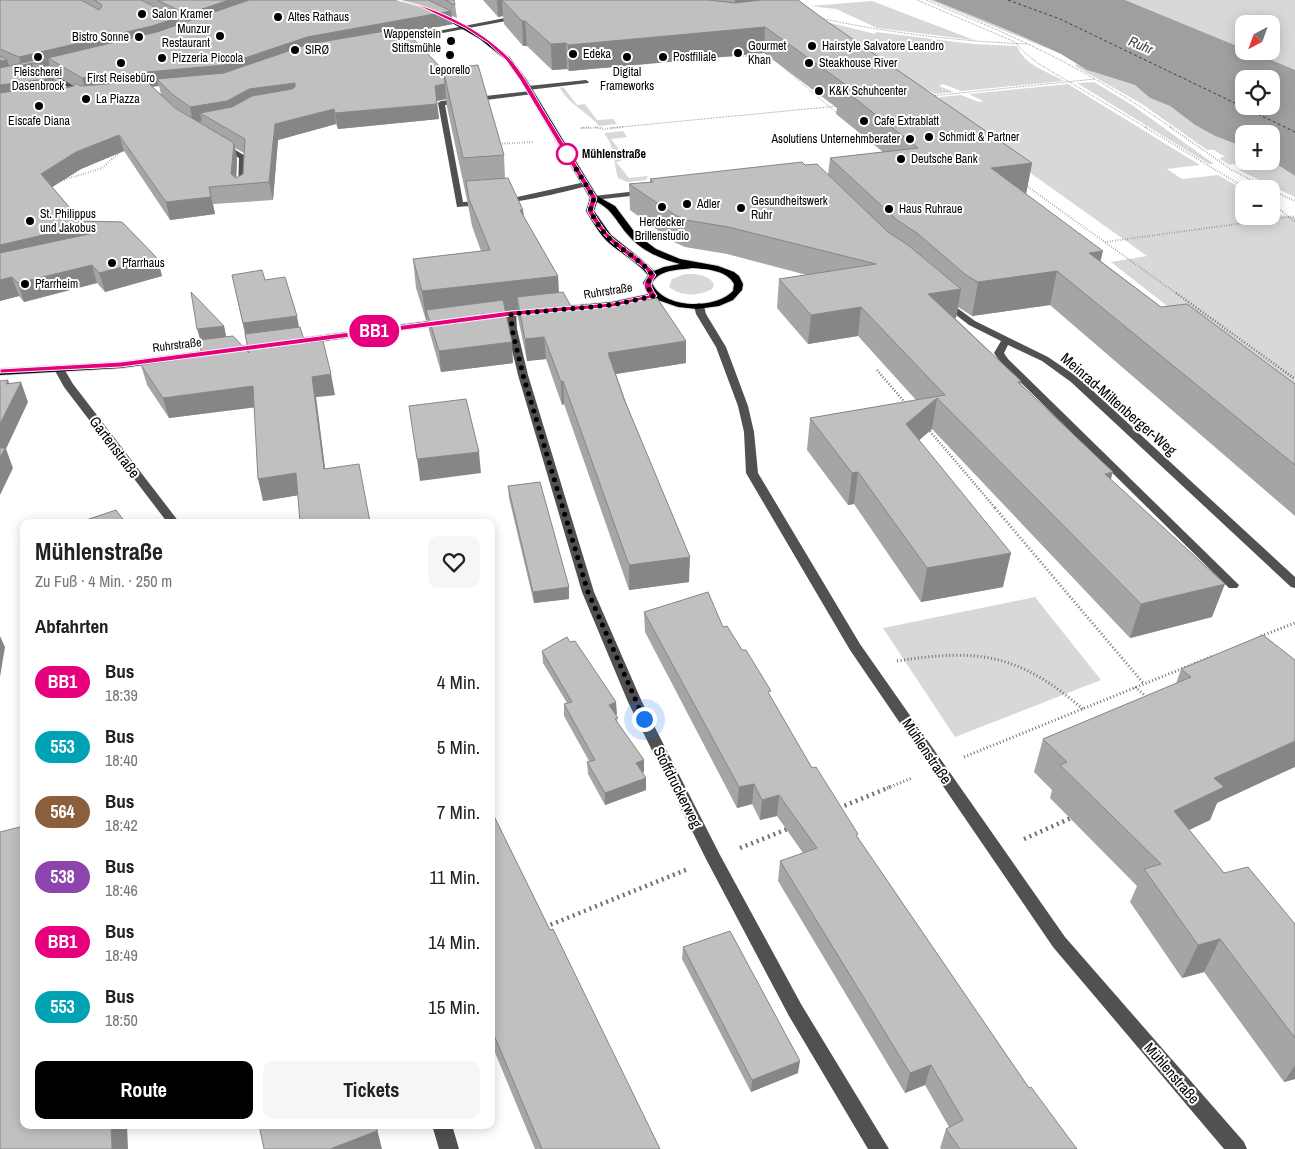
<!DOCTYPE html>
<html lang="de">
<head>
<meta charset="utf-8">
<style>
	:root { --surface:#fff; --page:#f6f6f6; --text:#202124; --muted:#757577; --accent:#000 }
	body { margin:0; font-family:"Archivo Narrow",sans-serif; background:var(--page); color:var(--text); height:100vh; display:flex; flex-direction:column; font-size:19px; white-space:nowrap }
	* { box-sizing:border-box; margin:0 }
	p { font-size:16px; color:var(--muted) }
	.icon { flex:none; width:28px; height:28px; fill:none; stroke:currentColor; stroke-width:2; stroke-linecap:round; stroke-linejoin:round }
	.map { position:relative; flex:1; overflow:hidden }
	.side { position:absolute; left:20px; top:519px; width:475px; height:610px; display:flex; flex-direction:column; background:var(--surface); border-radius:10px; box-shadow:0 2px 12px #0003 }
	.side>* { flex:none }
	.badge { padding:0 10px; border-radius:16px; font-size:18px; line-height:32px }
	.needle { width:32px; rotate:221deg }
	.buttons { position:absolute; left:1235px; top:15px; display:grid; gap:10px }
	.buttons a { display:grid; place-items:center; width:45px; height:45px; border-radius:10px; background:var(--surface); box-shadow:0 2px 12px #0003; font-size:25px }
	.you { position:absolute; width:25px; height:25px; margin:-12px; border:4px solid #fff; border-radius:50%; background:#1a73e8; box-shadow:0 0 0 8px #1a73e833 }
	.map>.badge { position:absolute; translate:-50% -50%; box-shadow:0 0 0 2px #fff }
	h2 { padding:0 15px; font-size:19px; line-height:45px }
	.round { display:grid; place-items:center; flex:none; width:52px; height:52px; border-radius:10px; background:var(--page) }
	.summary { display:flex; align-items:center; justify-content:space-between; height:85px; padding:0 15px }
	h1 { font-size:24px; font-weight:800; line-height:38px }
	.primary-button { display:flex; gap:10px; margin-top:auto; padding:10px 15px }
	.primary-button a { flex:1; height:58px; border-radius:10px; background:var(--accent); color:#fff; font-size:20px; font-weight:800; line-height:58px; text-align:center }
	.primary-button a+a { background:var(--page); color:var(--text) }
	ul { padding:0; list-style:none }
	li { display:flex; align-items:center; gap:15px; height:65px; padding:0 15px }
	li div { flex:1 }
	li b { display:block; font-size:19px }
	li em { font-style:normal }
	li .badge { min-width:55px; font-weight:700; text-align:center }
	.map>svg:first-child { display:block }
	.green { fill:#d8d8d8; fill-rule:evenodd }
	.water { fill:#9f9f9f; fill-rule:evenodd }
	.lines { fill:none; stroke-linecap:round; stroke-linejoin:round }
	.ferry { stroke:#404040; stroke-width:1; stroke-dasharray:3 2.5; stroke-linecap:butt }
	.major-casing { stroke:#dbdbdb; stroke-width:2 }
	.path-far4 { stroke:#737373; stroke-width:1; stroke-dasharray:0.5 1; stroke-linecap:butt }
	.path-far3 { stroke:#737373; stroke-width:2; stroke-dasharray:0.5 2; stroke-linecap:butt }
	.path-far2 { stroke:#737373; stroke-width:2.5; stroke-dasharray:1 2; stroke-linecap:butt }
	.path-far1 { stroke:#737373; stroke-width:3; stroke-dasharray:1 2.5; stroke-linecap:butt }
	.path { stroke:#737373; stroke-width:4.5; stroke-dasharray:2 4; stroke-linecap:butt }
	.minor { fill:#515151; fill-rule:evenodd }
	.major { fill:#000; fill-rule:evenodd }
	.wall { fill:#a5a5a5; fill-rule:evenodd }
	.shaded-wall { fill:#868686 }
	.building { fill:#c0c0c0; stroke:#868686 }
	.line { fill:#e6007e; stroke:#fff }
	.walk { stroke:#000; stroke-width:5; stroke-dasharray:0 9 }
	.poi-dot { fill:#000; stroke:#fff; stroke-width:2 }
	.stop-dot { fill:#fff; stroke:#e6007e; stroke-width:2.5 }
	.labels { text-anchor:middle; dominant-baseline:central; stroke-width:4; stroke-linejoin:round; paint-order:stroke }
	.far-poi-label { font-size:12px; fill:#000; stroke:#fff; text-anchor:start }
	.far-stop-label { font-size:12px; font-weight:bold; fill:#000; stroke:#fff; text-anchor:start }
	.far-street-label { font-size:12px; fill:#000; stroke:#fff }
	.far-water-label { font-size:14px; font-style:italic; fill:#404040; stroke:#fff }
	.street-label { font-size:15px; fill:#000; stroke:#fff }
</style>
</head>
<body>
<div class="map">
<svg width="1295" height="1149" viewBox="0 0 1295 1149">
	<rect width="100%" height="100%" fill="#fff"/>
	<g class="green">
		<path d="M929 0H933L1010 30 1056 52Z"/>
		<path d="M1099 0H1295V78ZM1244 24H1271V51H1244Z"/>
		<path d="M872 1 974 40 877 28 836 9 810 6Z"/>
		<path d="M815 19 875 34 876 32 973 44 1017 46C1025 66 1047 71 1064 81L961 91 943 84 939 86 954 92 935 94 926 89 914 90Z"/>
		<path d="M1076 64 1096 73 1135 85 1150 98 1170 106 1195 125 1215 136 1244 147V161H1258L1229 165 1219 158 1225 157 1214 150H1207L1142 104 1075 66Z"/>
		<path d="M1094 82 1132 105 1214 164H1209L1077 83Z"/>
		<path d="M1068 84 1200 165 1167 169 1182 179 1218 175 1244 190V216H1271V206L1278 215 1295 217V406L1111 262 1147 256 935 105 946 103 939 98 941 97 961 95 979 102 983 101 969 94Z"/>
		<path d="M562 87 564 88 577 105 585 104 597 120 613 119 617 124 599 126C587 111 569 105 560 88Z"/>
		<path d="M623 131 627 137 611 139 625 157H620L621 161 616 162 629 178 648 176 646 180 627 182 618 178C613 160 616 149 604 133Z"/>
		<path d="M1278 165 1295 176V197L1238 170Z"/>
		<path d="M693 274C702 275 711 277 714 285L712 289C699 296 681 297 669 287L672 279 685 274Z"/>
		<path d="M1035 597 1101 680 955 737 883 628Z"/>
	</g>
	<path class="water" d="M933 0H1125L1244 49V51H1250L1295 70V176L1278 165 1265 166 1257 161H1271V134H1244V147L1215 136 1195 125 1170 106 1150 98 1135 85 1087 70 1061 54 1008 30ZM1244 79H1271V106H1244Z"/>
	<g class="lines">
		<path class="ferry" d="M1008 0 1060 19 1295 132"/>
		<defs>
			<g id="major">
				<path d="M435 11H439L484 37 510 58 526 79 597 196 615 206 636 234 656 249 680 259 718 266 734 272 739 276 743 284 742 290 733 300 719 306 697 309 678 307 655 299 612 308 553 312 551 310 556 307 612 302 649 294 643 283 648 275C637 262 622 254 609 243 599 234 593 222 586 211L590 198 520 79 506 60 480 39 435 13ZM597 202C613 210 617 223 629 236 642 251 661 259 680 264L664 267 654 271 641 259 611 235 594 211ZM693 268C706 269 727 270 734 284L733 291C714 310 663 309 652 283 660 269 678 270 693 268Z"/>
				<path d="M534 309 537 310V314L489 319 484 316 489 313Z"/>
				<path d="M444 319 447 320V324L288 346 283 343 288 340Z"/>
				<path d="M264 343 269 346 267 348 121 368 0 375V369L121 362Z"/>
			</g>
		</defs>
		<use href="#major" class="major-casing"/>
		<g class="path-far4">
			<path d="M917 0 1015 42 1024 52 1039 64 1147 128"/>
			<path d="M926 0C956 13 987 25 1017 39 1072 64 1123 94 1172 128"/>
			<path d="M820 18C888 33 957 41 1027 44"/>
			<path d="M778 63 838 114"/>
			<path d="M603 68 718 57 771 55"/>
			<path d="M931 96 1095 79"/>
			<path d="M581 128H602"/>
			<path d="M610 128 838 106"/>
		</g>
		<g class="path-far3">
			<path d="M595 127 605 129 623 127"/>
			<path d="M1145 127 1247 189"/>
			<path d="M1170 127 1232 170 1269 189"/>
			<path d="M581 128 591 127"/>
			<path d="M497 144 533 142"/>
			<path d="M57 182 102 168 120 152"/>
			<path d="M1024 184 1177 294"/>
			<path d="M1271 190 1295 201"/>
			<path d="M1271 202 1295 222"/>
			<path d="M1105 242 1295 216"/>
		</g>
		<g class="path-far2">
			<path d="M1176 293 1295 379"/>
			<path d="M877 370 907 405"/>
			<path d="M928 429 996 509"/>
		</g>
		<g class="path-far1">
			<path d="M995 508 1144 684"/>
			<path d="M1261 636 1295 623"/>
			<path d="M897 661C980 648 1018 654 1083 709"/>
			<path d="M1135 687 1149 699"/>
			<path d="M964 757 1213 656"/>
			<path d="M887 788 912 778"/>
		</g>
		<g class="path">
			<path d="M839 808 890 787"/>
			<path d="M1024 839 1071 818"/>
			<path d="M740 848 790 828"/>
			<path d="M545 927 688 869"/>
		</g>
		<g class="minor">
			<path d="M520 15 522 18 395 42 392 40Z"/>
			<path d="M46 74C60 74 78 88 87 97L82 98 66 86 46 76Z"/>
			<path d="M586 80 589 82 588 83 528 90 525 88 528 86Z"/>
			<path d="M531 91 533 92V94L445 105 463 202 483 201 487 203 483 205 457 207 438 103 441 101Z"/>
			<path d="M218 143H224L247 157 245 192 238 190 239 158 218 147Z"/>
			<path d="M585 182H588V186C574 189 507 207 499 201Z"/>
			<path d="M646 190 650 192 649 194 594 200 590 198 594 196Z"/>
			<path d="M945 299 975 321 1048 357 1079 378 1295 577V588L1291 587 1071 382 1042 361 1008 345 1004 353 1008 359 1239 585 1237 588H1229L1001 363 994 353 1001 341 969 325 942 304V300Z"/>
			<path d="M699 303 704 306 706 314 726 347 748 406 754 432 758 473 860 644 1065 937 1244 1142 1247 1149H1224L1053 947 850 650 746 473 744 432 738 406 716 347 696 314 694 306Z"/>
			<path d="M511 311 516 314 517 329 528 375 594 592 642 702 720 855 801 1004 889 1149H868L789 1016 706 859 628 702 582 592 518 375 507 329 506 314Z"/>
			<path d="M59 366 63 367 73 384 179 522H167L64 387 54 369Z"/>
			<path d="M432 1125H452L459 1149H439Z"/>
		</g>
		<use href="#major" class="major"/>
	</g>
	<g class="wall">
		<path d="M0 0H454L455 5 457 18 452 16 453 24 407 33 444 71 504 155 505 178 523 210 524 217 558 276 559 293 573 310 686 341V363L616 374 689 582 629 590 564 404 562 405 546 359 527 361 518 318V310L505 311 513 363 441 372 429 330 427 320H426L416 288 413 259 481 251 472 226 467 200 447 107 446 99 437 101 439 119 338 129 336 124 278 140 273 200 213 204 215 214 170 220 124 151 81 169 52 187 81 221 122 222 157 258 162 276 105 292 97 283 24 302 19 296 0 301ZM50 66 52 73 74 86 65 88 63 82 44 72 43 67ZM159 86 161 94 152 87ZM235 148 244 153 243 174 236 178 237 159Z"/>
		<path d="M483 0H798L825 20 1032 163 1026 194 1101 261 1161 307 1295 384V516L1050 305 972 316 958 307 956 318H955L1021 381V384L1111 479 1212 617 1130 638 932 429 919 440 1003 587 921 602 854 504 848 505 807 450 810 418 916 400 858 336 808 344 777 308 779 279 807 275 727 254 685 247 674 242 630 210 629 184 650 182V179L805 165 828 175 830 158 883 152 836 114 837 108 764 53 569 71 567 69 552 70 527 46H523L504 24 503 16 498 17Z"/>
		<path d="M232 275 299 327 305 343 335 395 316 397 325 469 298 495 263 501 254 407 169 418 147 385 141 365 202 356 224 326 226 337 249 353Z"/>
		<path d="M508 486 569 599 534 603 509 498Z"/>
		<path d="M644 612 770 697 812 768 858 838 1029 1088 1077 1149H941L940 1148 946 1129 949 1127 925 1085 905 1093 778 881 780 861 803 853 777 816 760 820 752 804 737 808 645 632Z"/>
		<path d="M1263 635 1217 803 1210 820 1189 830 1224 873 1295 924V1079L1284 1082 1204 972 1182 978 1130 902 1137 886 1050 798 1052 790 1034 772 1043 739 1176 684 1181 669Z"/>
		<path d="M542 651 617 714 616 715 618 724 644 760V772L642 773 646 778V790L605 805 588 774 587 762 589 761 564 716V704L567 703 543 663Z"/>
		<path d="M491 810 550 930 660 1149H535L491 1043Z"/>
		<path d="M683 947 798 1073 751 1092 682 959Z"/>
	</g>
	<g class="shaded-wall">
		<path d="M229 0H269L190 28 187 14Z"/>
		<path d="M497 0H583H502L503 16 498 17Z"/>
		<path d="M735 0H786L734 19Z"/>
		<path d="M451 11 453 24 310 51 227 80 157 79 159 86 86 93 82 78Z"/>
		<path d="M177 18 180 32 48 58 50 66 43 67 42 64 32 63 37 78H53L58 93 0 101V85L14 67 21 66 19 57Z"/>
		<path d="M522 21H525L527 46H523Z"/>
		<path d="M765 27 764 53 569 71 568 45Z"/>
		<path d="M566 43 567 69 552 70 551 44Z"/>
		<path d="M7 60 12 74 0 77V61Z"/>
		<path d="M63 82 67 97 63 98 58 83Z"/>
		<path d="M295 83 297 99 200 113 202 121 193 123 190 107 249 89Z"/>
		<path d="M445 84 446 99 437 101 435 86Z"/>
		<path d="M437 104 439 119 338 129 335 113Z"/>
		<path d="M334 109 336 124 278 140 273 200 269 182 275 124Z"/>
		<path d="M119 135 124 151 81 169 46 191 41 174 76 152Z"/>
		<path d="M234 143 237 159 236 185 231 174Z"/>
		<path d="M1032 163 1026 194 991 168Z"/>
		<path d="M209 187 215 214 170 220 166 202Z"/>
		<path d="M520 210H523L525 237Z"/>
		<path d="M91 224 97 242 4 264 0 252V245Z"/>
		<path d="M1103 251 1095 284 1089 253Z"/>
		<path d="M157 258 162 276 105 292 99 273Z"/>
		<path d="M92 265 97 283 24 302 18 283Z"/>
		<path d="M1057 271 1050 305 972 316 978 282Z"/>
		<path d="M558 276 559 305 517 297 518 310 429 320 426 310 427 320H426L422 291Z"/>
		<path d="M12 277 19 296 0 301V280Z"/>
		<path d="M961 289 956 318 924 323 928 294Z"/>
		<path d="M861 307 858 336 808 344 811 315Z"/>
		<path d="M297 316 301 337 248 344 243 323Z"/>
		<path d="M224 326 228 346 203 349 197 329Z"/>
		<path d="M544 337 546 359 527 361 525 339Z"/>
		<path d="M686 341V363L609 375 608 353Z"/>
		<path d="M512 342 513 363 441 372 439 351Z"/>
		<path d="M331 374 335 395 316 397 328 491 324 469 312 377Z"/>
		<path d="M8 380 14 396 21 382 28 402 6 449 13 468 0 495V424L6 384Z"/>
		<path d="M563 381 564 404 562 405 561 382Z"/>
		<path d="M253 386 258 407 169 418 163 398Z"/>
		<path d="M937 398 932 429 901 456 906 424Z"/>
		<path d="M479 452 481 473 420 481 417 459Z"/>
		<path d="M858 472 854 504 848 505 852 473Z"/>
		<path d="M1113 472 1103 505 1105 474Z"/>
		<path d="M296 473 300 495 263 501 258 479Z"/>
		<path d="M1011 553 1003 587 921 602 927 568Z"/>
		<path d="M690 557 689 582 629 590V565Z"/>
		<path d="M1225 584 1212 617 1130 638 1141 604Z"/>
		<path d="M569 587V599L534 603 533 592Z"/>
		<path d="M0 636 5 647 0 677Z"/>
		<path d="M616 702 617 714 610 717 609 705Z"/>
		<path d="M1295 741V767L1217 803 1210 820 1161 843 1174 811 1214 778Z"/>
		<path d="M644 760V772L637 775 636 763Z"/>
		<path d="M646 778V790L605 805V793Z"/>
		<path d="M754 784 752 804 737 808 739 787Z"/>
		<path d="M779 795 777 816 760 820 762 800Z"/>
		<path d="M1220 939 1204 972 1182 978 1198 945Z"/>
		<path d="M800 1061 798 1073 751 1092 752 1080Z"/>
		<path d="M931 1065 925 1085 905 1093 910 1073Z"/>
		<path d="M1295 1065V1079L1284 1082Z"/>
		<path d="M111 1125H127L128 1149H112Z"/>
		<path d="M376 1125 382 1149H330Z"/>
	</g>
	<g class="building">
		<path d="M0 0H81L99 10 102 7 101 4 94 0H141L177 18 152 26 19 57 0 49Z"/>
		<path d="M157 0H229L187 14Z"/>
		<path d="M249 0H428L451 11 307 37 224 65 82 78 48 58 157 32Z"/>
		<path d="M445 0H454L455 5Z"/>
		<path d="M502 0H709L735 3 761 0H798L825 20 1032 163 991 168 1103 251 1089 253 1161 307 1187 304 1295 384V465L1057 271 978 282 966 275 917 233 897 220 830 158 918 148 839 86 846 85 765 27 568 45 566 43 551 44 525 21H522Z"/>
		<path d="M403 28 444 71 445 84 435 86 437 104 335 113 334 109 275 124 269 182 209 187 211 197 166 202 119 135 76 152 41 174 81 221 122 222 157 258 99 273 92 265 18 283 12 277 0 280V253L94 233 95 226 91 224 0 245V93L51 86 56 90 74 86 75 83 81 86 146 81 175 108 234 143 231 174 236 178 243 174 245 139 200 113 232 107 252 96 292 89 295 87V83L249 89 227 101 190 107 172 94 157 79 224 73 309 44Z"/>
		<path d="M0 56 7 60 0 61Z"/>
		<path d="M35 60 42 64 32 63 14 67 13 69 18 73 44 72 55 76 63 82 58 83 53 78 0 85V68Z"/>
		<path d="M478 65 504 155 463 158 443 69Z"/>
		<path d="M802 162 805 165 817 164 888 232 908 245 961 289 928 294 1021 381 1018 382 1113 472 1105 474 1225 584 1141 604 937 398 906 424 1011 553 927 568 858 472 852 473 810 418 945 395 861 307 811 315 779 279 876 264 728 227 686 220 675 215 629 184 653 182 650 179Z"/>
		<path d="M508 178 523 210H520L558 276 422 291 413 259 490 250 469 199 466 181Z"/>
		<path d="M262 270 265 280 285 277 297 316 243 323 232 275Z"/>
		<path d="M191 292 224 326 197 329Z"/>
		<path d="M563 292 573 310 657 298 686 341 608 353 624 399 690 557 629 565 563 381 561 382 544 337 525 339 517 297Z"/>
		<path d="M503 300 512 342 439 351 426 310Z"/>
		<path d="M300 327 305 343 323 341 331 374 312 377 324 469 359 464 370 522H300L296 473 258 479 253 386 163 398 141 365 202 356 199 340 233 336 249 353 245 334Z"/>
		<path d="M8 380 6 384 21 382 0 424V381Z"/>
		<path d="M466 399 479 452 417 459 409 406Z"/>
		<path d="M0 448H5L0 458Z"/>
		<path d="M540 482 569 587 533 592 508 486Z"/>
		<path d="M116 510 125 522H80Z"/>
		<path d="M708 592 723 627 727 626 742 650H746L771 691 768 692 812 768 816 767 858 834 856 835 1029 1088 1031 1087 1077 1149H960L946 1129 963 1120 931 1065 910 1073 780 861 817 848 779 795 762 800 754 784 739 787 644 612Z"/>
		<path d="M1263 635 1295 660V741L1214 778 1224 787 1174 811 1224 873 1248 867 1295 924V1038L1220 939 1198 945 1144 869 1161 864 1060 765 1067 762 1043 739 1191 677 1181 669Z"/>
		<path d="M567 637 570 642 575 641 616 702 609 705 618 718 615 719 644 760 636 763 646 778 605 793 587 762 595 760 564 704 572 702 542 651Z"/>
		<path d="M491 810 550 930 553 929 660 1149H542L491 1028V976L495 975 491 965Z"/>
		<path d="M24 826V1125H111L112 1149H0V832Z"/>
		<path d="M730 931 800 1061 752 1080 683 947Z"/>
		<path d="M259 1125H376L377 1131 330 1149H264Z"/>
	</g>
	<path class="line" d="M397 0H399C438 8 479 28 508 57 523 72 533 93 544 111 562 140 579 169 597 198L593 211C599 221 605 232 614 239 628 251 645 260 656 275 649 284 651 287 657 296L656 297 612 307 511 316 121 367 0 373V369L121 362 511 311 612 303 649 295C642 287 643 283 649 275L645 269C621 251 602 238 587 211L591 198 520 80 506 60 488 43 465 28 419 6Z"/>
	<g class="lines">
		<path class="walk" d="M567 154 594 198 590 211C596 221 602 232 611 240 624 252 642 260 652 275 646 284 647 288 654 296L612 305 511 314 512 329 523 375 588 592 644 719"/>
	</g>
	<g class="poi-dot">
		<circle cx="142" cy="14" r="5"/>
		<circle cx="278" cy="17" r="5"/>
		<circle cx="220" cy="36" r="5"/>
		<circle cx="139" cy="37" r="5"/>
		<circle cx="451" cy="41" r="5"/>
		<circle cx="812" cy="46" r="5"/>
		<circle cx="295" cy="50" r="5"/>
		<circle cx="738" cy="53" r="5"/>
		<circle cx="573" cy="54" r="5"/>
		<circle cx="450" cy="55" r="5"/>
		<circle cx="38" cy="57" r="5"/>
		<circle cx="627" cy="57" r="5"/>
		<circle cx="663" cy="57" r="5"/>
		<circle cx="162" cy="58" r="5"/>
		<circle cx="121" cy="63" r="5"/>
		<circle cx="809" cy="63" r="5"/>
		<circle cx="819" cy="91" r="5"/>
		<circle cx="86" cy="99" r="5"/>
		<circle cx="39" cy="106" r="5"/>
		<circle cx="864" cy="121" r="5"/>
		<circle cx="929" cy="137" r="5"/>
		<circle cx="910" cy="139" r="5"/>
		<circle cx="901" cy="159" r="5"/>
		<circle cx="687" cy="204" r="5"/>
		<circle cx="662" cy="207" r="5"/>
		<circle cx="741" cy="208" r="5"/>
		<circle cx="889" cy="209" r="5"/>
		<circle cx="30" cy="221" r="5"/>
		<circle cx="112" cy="263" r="5"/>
		<circle cx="25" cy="284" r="5"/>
	</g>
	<circle class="stop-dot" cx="567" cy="154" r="10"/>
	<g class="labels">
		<g class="far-poi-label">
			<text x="152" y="14">Salon Kramer</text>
			<text x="288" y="17">Altes Rathaus</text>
			<text x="210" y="29" text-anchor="end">Munzur<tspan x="210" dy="14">Restaurant</tspan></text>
			<text x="441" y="34" text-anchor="end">Wappenstein<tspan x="441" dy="14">Stiftsmühle</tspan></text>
			<text x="129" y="37" text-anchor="end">Bistro Sonne</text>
			<text x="748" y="46">Gourmet<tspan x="748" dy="14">Khan</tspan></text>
			<text x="822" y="46">Hairstyle Salvatore Leandro</text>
			<text x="305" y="50">SIRØ</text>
			<text x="583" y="54">Edeka</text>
			<text x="673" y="57">Postfiliale</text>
			<text x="172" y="58">Pizzeria Piccola</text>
			<text x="819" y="63">Steakhouse River</text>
			<text x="450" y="70" text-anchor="middle">Leporello</text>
			<text x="38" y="72" text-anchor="middle">Fleischerei<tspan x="38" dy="14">Dasenbrock</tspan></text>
			<text x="627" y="72" text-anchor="middle">Digital<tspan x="627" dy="14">Frameworks</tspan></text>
			<text x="121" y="78" text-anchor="middle">First Reisebüro</text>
			<text x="829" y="91">K&amp;K Schuhcenter</text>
			<text x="96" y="99">La Piazza</text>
			<text x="39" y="121" text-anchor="middle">Eiscafe Diana</text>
			<text x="874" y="121">Cafe Extrablatt</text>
			<text x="939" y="137">Schmidt &amp; Partner</text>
			<text x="900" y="139" text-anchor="end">Asolutiens Unternehmberater</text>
			<text x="911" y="159">Deutsche Bank</text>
			<text x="751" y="201">Gesundheitswerk<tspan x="751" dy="14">Ruhr</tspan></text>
			<text x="697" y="204">Adler</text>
			<text x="899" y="209">Haus Ruhraue</text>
			<text x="40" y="214">St. Philippus<tspan x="40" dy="14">und Jakobus</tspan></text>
			<text x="662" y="222" text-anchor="middle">Herdecker<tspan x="662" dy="14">Brillenstudio</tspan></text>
			<text x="122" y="263">Pfarrhaus</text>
			<text x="35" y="284">Pfarrheim</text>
		</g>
		<g class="far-stop-label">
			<text x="582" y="154">Mühlenstraße</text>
		</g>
		<g class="far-street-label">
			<text transform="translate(608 291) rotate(-9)">Ruhrstraße</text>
			<text transform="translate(177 345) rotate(-7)">Ruhrstraße</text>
		</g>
		<g class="far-water-label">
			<text transform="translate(1141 45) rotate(23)">Ruhr</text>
		</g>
		<g class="street-label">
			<text transform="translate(1119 404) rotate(41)">Meinrad-Miltenberger-Weg</text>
			<text transform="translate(115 447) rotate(53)">Gartenstraße</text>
			<text transform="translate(927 751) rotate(56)">Mühlenstraße</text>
			<text transform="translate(678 787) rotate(63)">Stoffdruckerweg</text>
			<text transform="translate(1172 1073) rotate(49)">Mühlenstraße</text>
		</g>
	</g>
</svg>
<div class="buttons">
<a><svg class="needle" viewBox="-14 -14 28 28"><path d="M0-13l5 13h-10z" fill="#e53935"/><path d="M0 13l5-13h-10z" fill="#757577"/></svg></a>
<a><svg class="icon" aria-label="locate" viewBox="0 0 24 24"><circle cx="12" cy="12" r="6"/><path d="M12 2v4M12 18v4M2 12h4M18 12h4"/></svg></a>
<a>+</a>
<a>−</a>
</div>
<div class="you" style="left:644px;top:719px"></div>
<b class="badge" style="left:374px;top:331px;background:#e6007e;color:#fff">BB1</b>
<section class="side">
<div class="summary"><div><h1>Mühlenstraße</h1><p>Zu Fuß · 4 Min. · 250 m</p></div><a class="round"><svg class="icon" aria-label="heart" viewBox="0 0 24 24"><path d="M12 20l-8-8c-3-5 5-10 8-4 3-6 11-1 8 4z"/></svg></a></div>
<h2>Abfahrten</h2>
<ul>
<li><span class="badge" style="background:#e6007e;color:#fff">BB1</span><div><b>Bus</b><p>18:39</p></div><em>4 Min.</em></li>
<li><span class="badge" style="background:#00a3b4;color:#fff">553</span><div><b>Bus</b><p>18:40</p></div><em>5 Min.</em></li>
<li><span class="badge" style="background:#8b5e3c;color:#fff">564</span><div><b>Bus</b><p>18:42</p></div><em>7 Min.</em></li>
<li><span class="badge" style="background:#8e44ad;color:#fff">538</span><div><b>Bus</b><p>18:46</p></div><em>11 Min.</em></li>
<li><span class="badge" style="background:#e6007e;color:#fff">BB1</span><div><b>Bus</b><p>18:49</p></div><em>14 Min.</em></li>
<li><span class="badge" style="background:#00a3b4;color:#fff">553</span><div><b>Bus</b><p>18:50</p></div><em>15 Min.</em></li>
</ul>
<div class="primary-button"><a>Route</a><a>Tickets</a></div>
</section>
</div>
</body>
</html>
